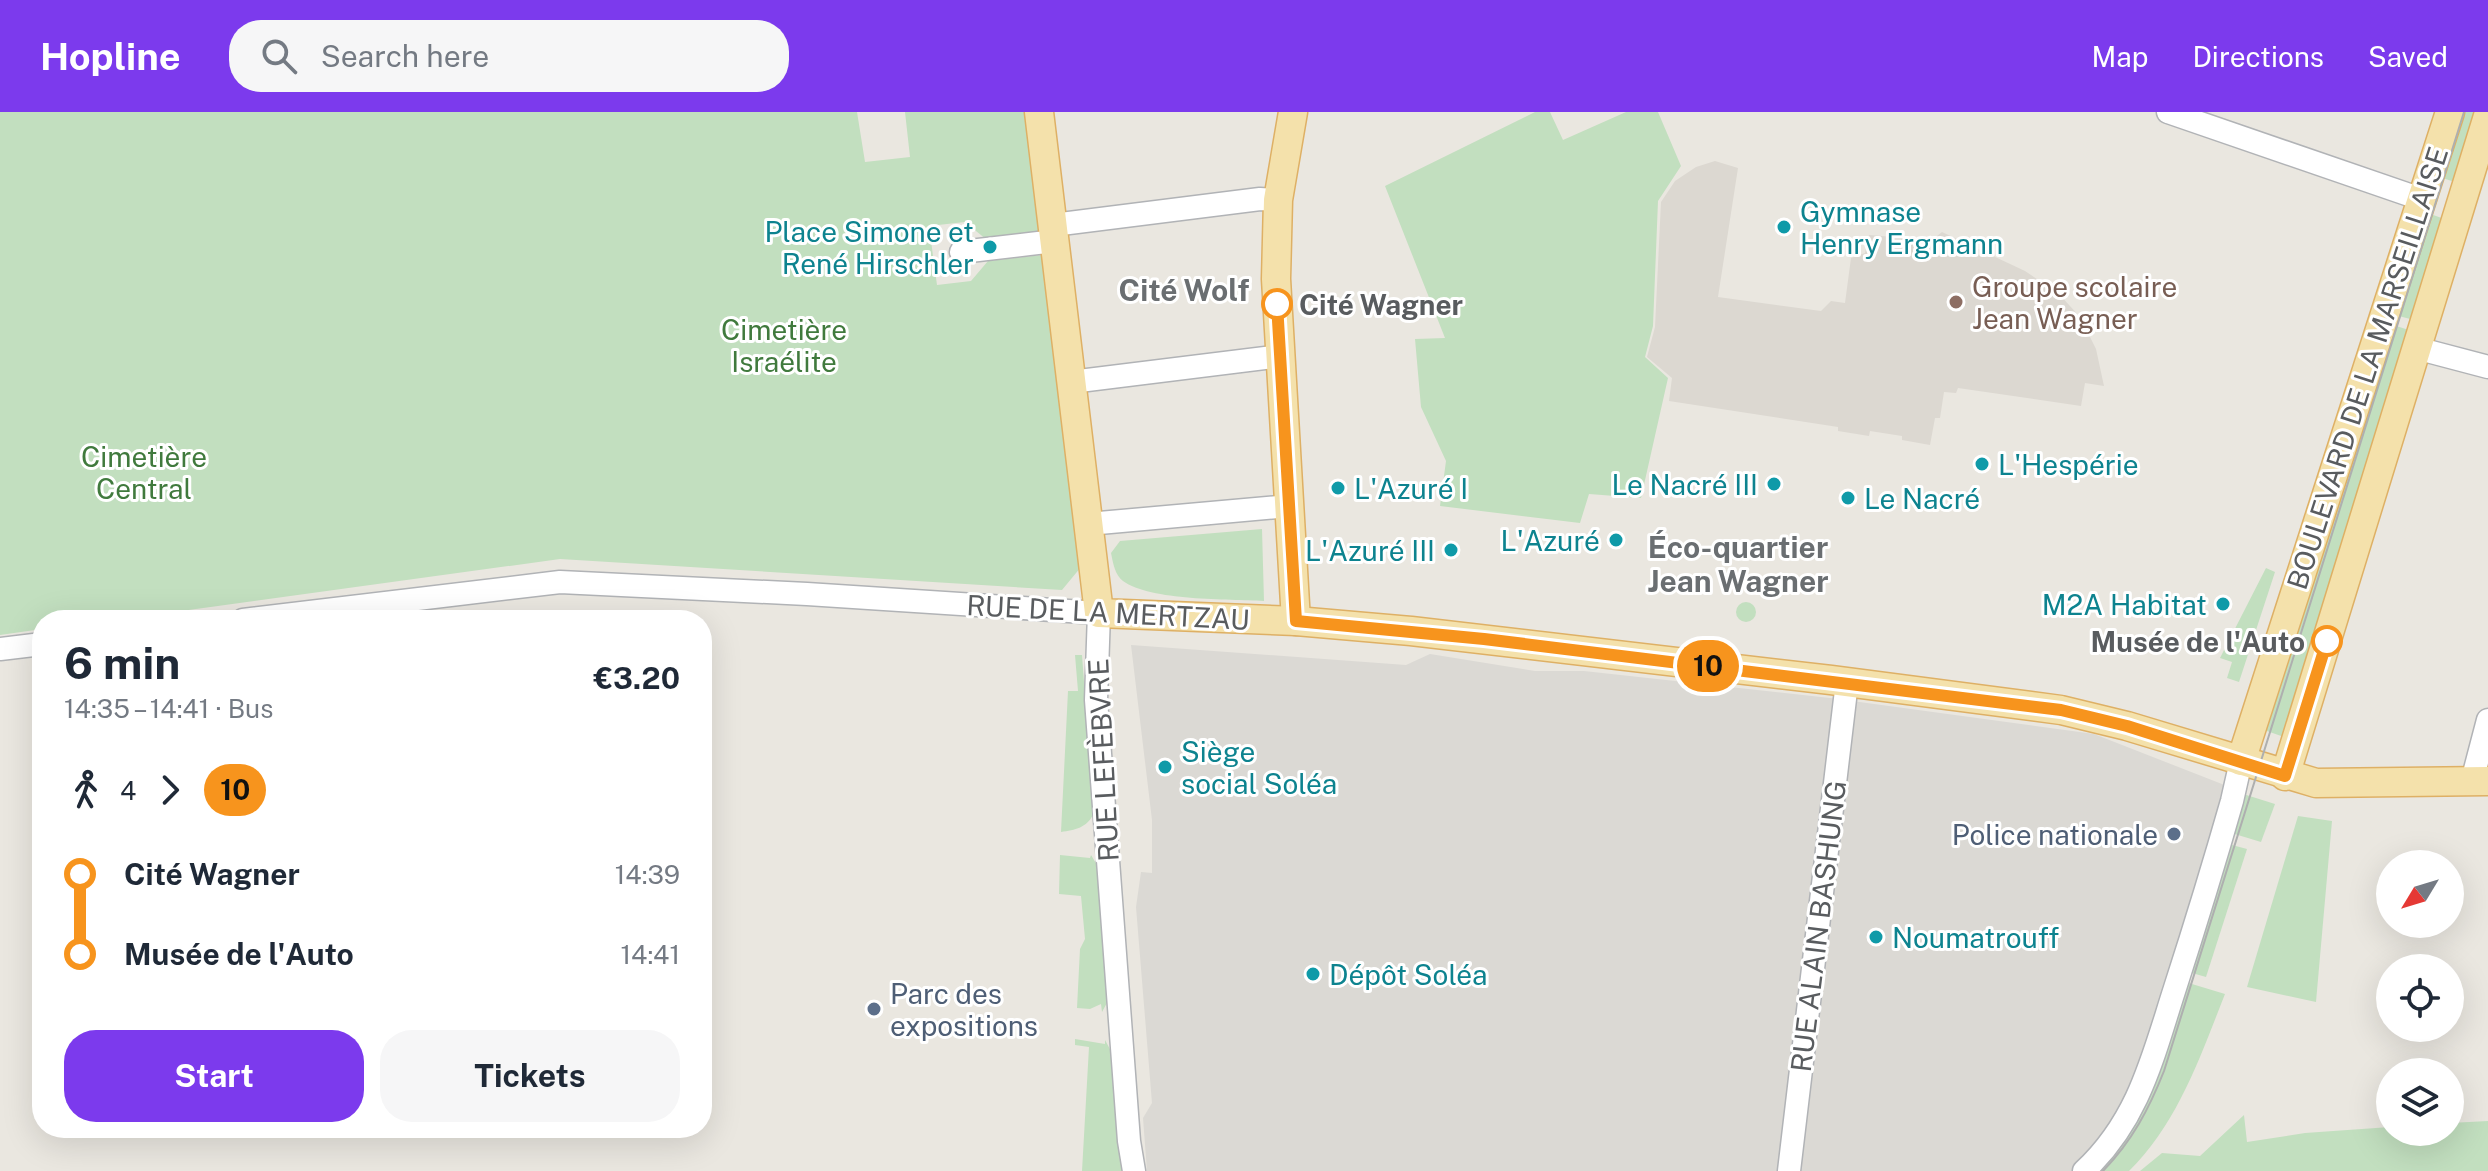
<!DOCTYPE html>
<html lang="en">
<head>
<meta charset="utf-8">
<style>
	:root { --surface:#fff; --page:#f6f6f7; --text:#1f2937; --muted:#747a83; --accent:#7c3aed }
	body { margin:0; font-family:"Public Sans",sans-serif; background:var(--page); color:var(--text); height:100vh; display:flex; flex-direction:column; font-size:30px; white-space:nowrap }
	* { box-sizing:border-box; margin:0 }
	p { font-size:26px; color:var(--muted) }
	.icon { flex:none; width:44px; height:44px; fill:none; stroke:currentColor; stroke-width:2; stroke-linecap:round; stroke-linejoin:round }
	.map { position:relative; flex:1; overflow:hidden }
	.details { position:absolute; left:32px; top:498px; width:680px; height:528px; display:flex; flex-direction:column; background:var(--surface); border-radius:32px; box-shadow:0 8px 32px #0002 }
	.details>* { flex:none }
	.badge { padding:0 16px; border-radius:26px; font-size:28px; line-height:52px }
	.needle { width:52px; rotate:232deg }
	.tools { position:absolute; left:2376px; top:738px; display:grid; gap:16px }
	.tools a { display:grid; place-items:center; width:88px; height:88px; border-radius:50%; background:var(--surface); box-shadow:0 8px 32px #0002; font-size:40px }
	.map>.badge { position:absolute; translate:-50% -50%; box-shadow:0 0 0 4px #fff }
	.legs { display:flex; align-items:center; gap:12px; height:88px; padding:0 32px; font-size:26px }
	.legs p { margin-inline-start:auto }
	.overview { display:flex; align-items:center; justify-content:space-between; height:136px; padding:0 32px }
	h1 { font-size:44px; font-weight:700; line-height:60px }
	.action { display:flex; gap:16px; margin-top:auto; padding:16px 32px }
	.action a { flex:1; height:92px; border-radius:32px; background:var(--accent); color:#fff; font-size:32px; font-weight:700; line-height:92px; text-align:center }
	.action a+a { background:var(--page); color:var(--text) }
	ul { padding:0 32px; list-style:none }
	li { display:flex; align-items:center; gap:28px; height:80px; font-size:30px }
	li i { display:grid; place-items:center; width:12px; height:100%; margin:0 10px; background:currentColor }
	li i::after { content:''; width:20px; height:20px; margin:-10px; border:6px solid; border-radius:50%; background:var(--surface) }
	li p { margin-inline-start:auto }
	li:first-child i { background:linear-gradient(#0000 50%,currentColor 0) }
	li:last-child i { background:linear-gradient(currentColor 50%,#0000 0) }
	header { display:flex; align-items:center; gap:48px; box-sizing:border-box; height:112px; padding:0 40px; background:var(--accent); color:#fff }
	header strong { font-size:38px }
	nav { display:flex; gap:44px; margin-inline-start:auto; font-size:28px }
	.search { width:560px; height:72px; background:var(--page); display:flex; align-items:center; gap:20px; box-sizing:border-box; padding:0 28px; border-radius:32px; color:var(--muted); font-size:30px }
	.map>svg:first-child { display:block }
	.industrial { fill:#dbd9d4 }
	.education { fill:#dcd8d1 }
	.green { fill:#c2dfbf }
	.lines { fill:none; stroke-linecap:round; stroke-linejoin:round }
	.minor-casing { stroke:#b1b3b6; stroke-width:25 }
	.major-casing { stroke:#deb065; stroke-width:31 }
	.minor { stroke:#fff; stroke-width:22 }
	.major { stroke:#f4e1ab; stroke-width:28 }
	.tram { stroke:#aeafaf; stroke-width:2 }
	.line-1-casing { stroke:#fff; stroke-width:18 }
	.line-1 { stroke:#f7941d; stroke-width:12 }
	.culture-dot { fill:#0f9aa8; stroke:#fff; stroke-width:3 }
	.education-dot { fill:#8d6e63; stroke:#fff; stroke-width:3 }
	.stop-1-dot { fill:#fff; stroke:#f7941d; stroke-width:4 }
	.service-dot { fill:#5c6f8a; stroke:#fff; stroke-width:3 }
	.labels { text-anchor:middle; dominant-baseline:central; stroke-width:6; stroke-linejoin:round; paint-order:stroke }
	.culture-label { font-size:28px; fill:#0d838f; stroke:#fff; text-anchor:start }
	.education-label { font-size:28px; fill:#785e54; stroke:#fff; text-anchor:start }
	.stop-label { font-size:28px; font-weight:bold; fill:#595c5f; stroke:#fff; text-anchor:start }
	.park-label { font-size:28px; fill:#407a3d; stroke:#fff }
	.street-label { font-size:28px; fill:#595c5f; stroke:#fff }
	.service-label { font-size:28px; fill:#4e5e75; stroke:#fff; text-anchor:end }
	.neighbourhood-label { font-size:30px; font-weight:bold; fill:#6a6e71; stroke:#fff }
</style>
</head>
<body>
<header>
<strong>Hopline</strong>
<div class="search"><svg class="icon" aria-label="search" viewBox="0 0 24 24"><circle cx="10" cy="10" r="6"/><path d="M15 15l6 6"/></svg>Search here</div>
<nav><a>Map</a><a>Directions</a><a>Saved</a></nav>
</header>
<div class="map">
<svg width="2488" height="1059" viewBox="0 0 2488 1059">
	<rect width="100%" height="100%" fill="#eae7e0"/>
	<path class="industrial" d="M1131 533 1406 553 1430 542 1535 559H1584L1830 586 2094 622 2227 674 2134 968 2109 1020 2074 1059H1147L1143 1006 1152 991 1136 795 1141 760 1152 761V708Z"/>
	<path class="education" d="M1715 49 1738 56 1718 185 1821 199 1831 189 1845 191 1851 146 1865 141 1869 123 1932 128 1942 120 2025 159 2059 182 2080 205 2096 237 2104 274 2085 271 2081 294 1958 276 1956 281 1944 280 1940 306H1935L1930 333 1902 328V324L1870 319 1869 324 1838 319V315L1669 289 1672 266 1647 245 1655 215 1661 90 1675 69 1696 55Z"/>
	<g class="green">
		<path d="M0 0H857L865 50 910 45 905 0H1025L1040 121 987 128 965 110 929 114 937 173 971 169 988 149 1042 143 1081 455 1062 478 560 447 116 508H42V517L0 523Z"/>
		<path d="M1535 0H1550L1563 28 1626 0H1658L1681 54 1658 89 1653 214 1645 245 1668 266 1641 386 1589 382 1580 411 1440 394 1446 349 1421 295 1415 227 1445 226 1385 74Z"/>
		<path d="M2452 0H2484L2461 72 2433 63Z"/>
		<path d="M2425 100 2447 108 2418 209 2391 202Z"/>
		<path d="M2387 211 2415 220 2287 626 2261 617Z"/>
		<path d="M1262 417 1264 489C1229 487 1150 489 1123 469 1115 463 1113 451 1111 441L1120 429Z"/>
		<path d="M2266 456 2275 460 2239 570 2227 566 2232 550 2220 546Z"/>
		<circle cx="1746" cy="500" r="10"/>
		<path d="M1075 543H1082L1094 701C1087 716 1075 718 1061 720L1068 579H1078Z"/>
		<path d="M2240 681 2275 692 2261 730 2228 720Z"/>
		<path d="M2298 704 2332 709 2316 890 2247 875Z"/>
		<path d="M2232 733 2247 737 2206 865 2192 861Z"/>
		<path d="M1060 743 1090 746 1091 743 1097 753 1108 889 1102 900 1101 892 1090 897 1077 896 1080 837 1085 827 1081 784 1059 782Z"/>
		<path d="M2182 869 2225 882C2200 945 2178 1011 2129 1059H2094Z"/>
		<path d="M1075 927 1105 932V928L1111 939 1126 1059H1082L1089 935 1075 933Z"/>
		<path d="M2244 1003 2247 1030 2305 1021 2390 1015V1020H2450V1011L2488 1009V1059H2140L2162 1041 2200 1044Z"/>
	</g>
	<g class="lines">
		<defs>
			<g id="minor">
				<path d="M2168 0 2421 87"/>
				<path d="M1053 113 1260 87 1278 88"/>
				<path d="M961 140 1055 129"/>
				<path d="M2416 236 2488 255"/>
				<path d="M1071 270 1281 244"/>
				<path d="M1088 412 1289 394"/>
				<path d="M243 508 560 470 807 482 1099 501 1096 588 1129 1029 1134 1059"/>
				<path d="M0 537 42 532"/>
				<path d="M2472 669 2488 608"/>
				<path d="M1789 1059 1847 570"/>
				<path d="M2084 1059C2139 1008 2153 944 2175 876 2195 814 2214 752 2232 689L2241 649"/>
			</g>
			<g id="major">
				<path d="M1039 0 1099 501 1296 509 1411 519 1831 568 2061 598 2127 614 2316 671 2488 669"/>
				<path d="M1293 0 1278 88 1276 167 1296 509"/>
				<path d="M2241 649 2450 0"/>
				<path d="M2285 664 2488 4"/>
			</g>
		</defs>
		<use href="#minor" class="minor-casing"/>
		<use href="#major" class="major-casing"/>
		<use href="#minor" class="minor"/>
		<use href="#major" class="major"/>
		<path class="tram" d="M2103 1059C2132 1029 2149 997 2164 959L2464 0"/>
	</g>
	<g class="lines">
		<defs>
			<path id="line-1" d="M1277 192 1296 509 1484 527 2061 598 2127 614 2285 664 2327 529"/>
		</defs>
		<use href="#line-1" class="line-1-casing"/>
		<use href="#line-1" class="line-1"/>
	</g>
	<g class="culture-dot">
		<circle cx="1784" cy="115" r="8"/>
		<circle cx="990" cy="135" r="8"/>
		<circle cx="1982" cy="352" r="8"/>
		<circle cx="1774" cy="372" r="8"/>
		<circle cx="1338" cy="376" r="8"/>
		<circle cx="1848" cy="386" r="8"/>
		<circle cx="1616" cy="428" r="8"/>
		<circle cx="1451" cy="438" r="8"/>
		<circle cx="2223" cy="492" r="8"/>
		<circle cx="1165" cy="655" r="8"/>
		<circle cx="1876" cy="825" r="8"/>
		<circle cx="1313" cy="862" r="8"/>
	</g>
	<circle class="education-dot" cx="1956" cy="190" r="8"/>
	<g class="stop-1-dot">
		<circle cx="1277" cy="192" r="14"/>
		<circle cx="2327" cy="529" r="14"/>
	</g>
	<g class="service-dot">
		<circle cx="2174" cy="722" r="8"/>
		<circle cx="874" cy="897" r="8"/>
	</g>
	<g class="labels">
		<g class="culture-label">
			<text x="1800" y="99">Gymnase<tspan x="1800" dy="32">Henry Ergmann</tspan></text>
			<text x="974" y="119" text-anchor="end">Place Simone et<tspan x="974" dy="32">René Hirschler</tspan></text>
			<text x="1998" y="352">L'Hespérie</text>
			<text x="1758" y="372" text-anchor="end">Le Nacré III</text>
			<text x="1354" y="376">L'Azuré I</text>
			<text x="1864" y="386">Le Nacré</text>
			<text x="1600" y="428" text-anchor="end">L'Azuré</text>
			<text x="1435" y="438" text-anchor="end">L'Azuré III</text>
			<text x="2207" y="492" text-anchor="end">M2A Habitat</text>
			<text x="1181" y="639">Siège<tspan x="1181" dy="32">social Soléa</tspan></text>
			<text x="1892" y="825">Noumatrouff</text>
			<text x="1329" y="862">Dépôt Soléa</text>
		</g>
		<g class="education-label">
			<text x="1972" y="174">Groupe scolaire<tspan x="1972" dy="32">Jean Wagner</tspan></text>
		</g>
		<g class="stop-label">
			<text x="1299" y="192">Cité Wagner</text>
			<text x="2305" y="529" text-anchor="end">Musée de l'Auto</text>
		</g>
		<g class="park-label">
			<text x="784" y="217">Cimetière<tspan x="784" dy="32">Israélite</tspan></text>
			<text x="144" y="344">Cimetière<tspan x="144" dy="32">Central</tspan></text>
		</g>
		<g class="street-label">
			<text transform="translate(2367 256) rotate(-72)">BOULEVARD DE LA MARSEILLAISE</text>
			<text transform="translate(1108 500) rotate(3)">RUE DE LA MERTZAU</text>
			<text transform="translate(1103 648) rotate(-93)">RUE LEFÈBVRE</text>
			<text transform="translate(1818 814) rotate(-83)">RUE ALAIN BASHUNG</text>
		</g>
		<g class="service-label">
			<text x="2158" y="722">Police nationale</text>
			<text x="890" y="881" text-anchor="start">Parc des<tspan x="890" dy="32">expositions</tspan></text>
		</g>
		<g class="neighbourhood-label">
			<text x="1184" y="178">Cité Wolf</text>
			<text x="1738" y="435">Éco-quartier<tspan x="1738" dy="34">Jean Wagner</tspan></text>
		</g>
	</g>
</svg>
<div class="tools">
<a><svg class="needle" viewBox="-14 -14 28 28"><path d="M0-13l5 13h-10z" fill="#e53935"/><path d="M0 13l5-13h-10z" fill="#747a83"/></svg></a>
<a><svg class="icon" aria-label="locate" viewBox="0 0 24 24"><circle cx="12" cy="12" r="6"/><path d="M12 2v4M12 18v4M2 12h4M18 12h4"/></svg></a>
<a><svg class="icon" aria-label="layers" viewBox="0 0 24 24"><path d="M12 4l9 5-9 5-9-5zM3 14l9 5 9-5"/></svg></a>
</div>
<b class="badge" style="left:1708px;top:554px;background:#f7941d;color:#111">10</b>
<section class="details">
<div class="overview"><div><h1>6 min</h1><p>14:35 – 14:41 · Bus</p></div><b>€3.20</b></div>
<div class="legs"><svg class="icon" aria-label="walk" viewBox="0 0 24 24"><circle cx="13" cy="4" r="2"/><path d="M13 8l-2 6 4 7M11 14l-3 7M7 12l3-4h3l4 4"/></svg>4<svg class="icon" aria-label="forward" viewBox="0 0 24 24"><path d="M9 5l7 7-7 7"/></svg><b class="badge" style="background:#f7941d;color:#111">10</b></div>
<ul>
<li><i style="color:#f7941d"></i><b>Cité Wagner</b><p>14:39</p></li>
<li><i style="color:#f7941d"></i><b>Musée de l'Auto</b><p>14:41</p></li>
</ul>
<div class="action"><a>Start</a><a>Tickets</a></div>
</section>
</div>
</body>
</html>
